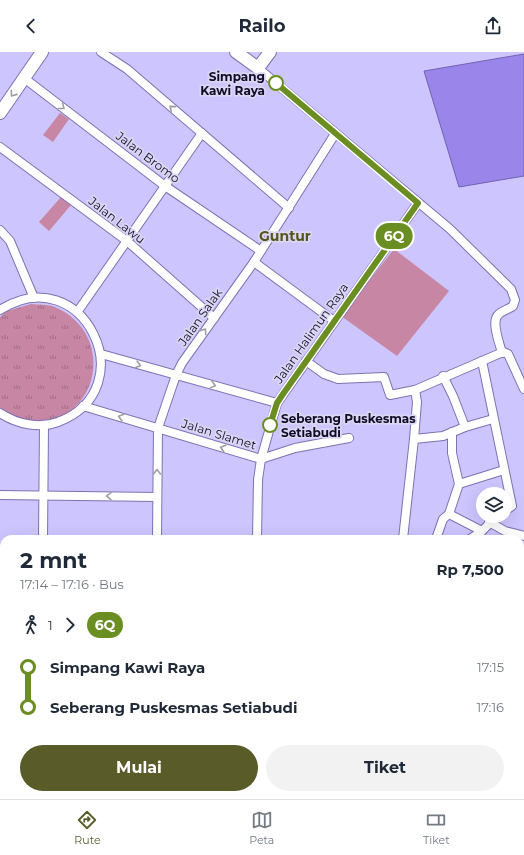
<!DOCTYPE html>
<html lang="id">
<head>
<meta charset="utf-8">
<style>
	:root { --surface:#fff; --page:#f2f2f3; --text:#1f2937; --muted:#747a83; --line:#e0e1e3; --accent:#595c29 }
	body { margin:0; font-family:Montserrat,sans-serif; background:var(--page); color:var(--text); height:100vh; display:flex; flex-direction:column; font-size:15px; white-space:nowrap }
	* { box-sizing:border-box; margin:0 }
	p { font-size:13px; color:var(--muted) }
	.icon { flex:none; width:22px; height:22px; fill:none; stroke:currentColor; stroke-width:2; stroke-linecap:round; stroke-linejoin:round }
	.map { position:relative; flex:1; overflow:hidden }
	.drawer { position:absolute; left:0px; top:483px; width:524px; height:264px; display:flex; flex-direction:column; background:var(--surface); border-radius:12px 12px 0 0; box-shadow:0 4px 16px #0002 }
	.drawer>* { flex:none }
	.badge { padding:0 8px; border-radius:13px; font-size:14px; line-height:26px }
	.buttons { position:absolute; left:476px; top:435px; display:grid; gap:8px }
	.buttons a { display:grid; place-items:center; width:36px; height:36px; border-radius:50%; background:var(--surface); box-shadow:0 4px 16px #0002; font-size:20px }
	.map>.badge { position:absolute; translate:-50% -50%; box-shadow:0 0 0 2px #fff }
	.legs { display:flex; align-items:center; gap:6px; height:44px; padding:0 20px; font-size:13px }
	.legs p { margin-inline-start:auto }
	.overview { display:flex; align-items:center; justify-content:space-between; height:68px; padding:0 20px }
	h1 { font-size:22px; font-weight:700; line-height:30px }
	.button { display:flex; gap:8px; margin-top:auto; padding:8px 20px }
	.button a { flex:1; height:46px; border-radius:24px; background:var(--accent); color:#fff; font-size:16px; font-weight:700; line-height:46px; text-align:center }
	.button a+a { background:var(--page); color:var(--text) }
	ul { padding:0 20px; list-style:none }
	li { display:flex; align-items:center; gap:14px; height:40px; font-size:15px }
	li i { display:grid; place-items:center; width:6px; height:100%; margin:0 5px; background:currentColor }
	li i::after { content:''; width:10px; height:10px; margin:-5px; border:3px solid; border-radius:50%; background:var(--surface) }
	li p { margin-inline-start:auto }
	li:first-child i { background:linear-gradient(#0000 50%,currentColor 0) }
	li:last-child i { background:linear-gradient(currentColor 50%,#0000 0) }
	header { display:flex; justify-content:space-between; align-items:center; height:52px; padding:0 20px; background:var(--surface); font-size:18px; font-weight:700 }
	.menu { display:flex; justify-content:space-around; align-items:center; height:56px; border-top:1px solid var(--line); background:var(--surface); font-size:11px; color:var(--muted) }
	.menu a { display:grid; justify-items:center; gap:2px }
	.menu .active { color:var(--accent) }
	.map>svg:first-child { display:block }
	.grass { fill:#c786a3 }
	.park { fill:url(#park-tufts) }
	.water { fill:#9a86eb; stroke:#7161af }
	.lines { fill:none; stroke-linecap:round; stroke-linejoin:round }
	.street-casing { stroke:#7e72b4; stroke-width:10 }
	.secondary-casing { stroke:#7e72b4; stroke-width:14 }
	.primary-casing { stroke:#7e72b4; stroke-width:15 }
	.street { stroke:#fff; stroke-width:8 }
	.secondary { stroke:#fff; stroke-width:12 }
	.primary { stroke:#fff; stroke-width:13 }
	.rail { stroke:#4f496c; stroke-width:2.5 }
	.oneway { stroke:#a09da7 }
	.line-1-casing { stroke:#fff; stroke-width:9 }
	.line-1 { stroke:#6b8e23; stroke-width:6 }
	.stop-1-dot { fill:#fff; stroke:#6b8e23; stroke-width:2 }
	.labels { text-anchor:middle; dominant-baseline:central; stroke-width:3.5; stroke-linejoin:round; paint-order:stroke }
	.stop-label { font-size:12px; font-weight:bold; fill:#110b24; stroke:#dad6f3; text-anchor:end }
	.street-label { font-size:12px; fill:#110b24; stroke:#dad6f3 }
	.quarter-label { font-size:14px; font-weight:bold; fill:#54561b; stroke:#dad6f3 }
</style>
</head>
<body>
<header><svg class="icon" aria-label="back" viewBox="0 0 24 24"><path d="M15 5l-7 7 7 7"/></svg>Railo<svg class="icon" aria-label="share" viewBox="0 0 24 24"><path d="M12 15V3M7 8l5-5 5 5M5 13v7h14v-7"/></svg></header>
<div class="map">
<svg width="524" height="747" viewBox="0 0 524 747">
	<defs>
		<pattern id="park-tufts" width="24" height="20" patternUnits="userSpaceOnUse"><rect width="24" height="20" fill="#c786a3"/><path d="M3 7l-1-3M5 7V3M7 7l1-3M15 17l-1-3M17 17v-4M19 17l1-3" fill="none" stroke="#a06c85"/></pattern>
	</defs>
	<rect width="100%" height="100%" fill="#cdc5fe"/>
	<g class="grass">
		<path d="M60 61 69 67 53 90 43 83Z"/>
		<path d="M61 145 71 153 49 179 39 170Z"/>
		<path d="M394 197 449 239 397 304 341 264Z"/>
	</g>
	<path class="park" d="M31 252C38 253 48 252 55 255 119 283 98 375 31 369 25 368 18 369 13 367 8 365 4 361 0 358V265L7 259Z"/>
	<g class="water">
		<path d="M524 2V124L459 135 424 19Z"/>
		<rect x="520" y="632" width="4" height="37"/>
		<path d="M4 639V670H0V640Z"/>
	</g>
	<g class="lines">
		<defs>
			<g id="street">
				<path d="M101 0 127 17 289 156"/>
				<path d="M258 16 450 177 511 237 515 248 513 254C509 257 502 259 499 262 490 269 500 292 502 301"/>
				<path d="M24 26 165 134 261 199"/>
				<path d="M0 95 127 189 214 266"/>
				<path d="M0 178 10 189 34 246"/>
				<path d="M254 210 334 269"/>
				<path d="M0 258C82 205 147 336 58 370 39 377 17 372 0 361"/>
				<path d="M78 259 202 81"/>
				<path d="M101 302 277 351"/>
				<path d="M306 309 324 322 338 327 384 325 390 343 415 338 503 300 508 302 524 337"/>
				<path d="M482 309 512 454 505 459"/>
				<path d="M83 354 261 407 295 396 349 386"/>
				<path d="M465 375 493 367"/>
				<path d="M414 387 443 384 465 375 453 344 443 324"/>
				<path d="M459 432 504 418"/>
				<path d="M0 443 157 445"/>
				<path d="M449 462 482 479"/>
				<path d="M489 470 505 479 524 484"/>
				<path d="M43 487 44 373"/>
				<path d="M157 487 158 376 176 323 182 311 254 210 335 82"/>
				<path d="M257 487 258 428 261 407 277 351 418 151"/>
				<path d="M403 487 414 387 417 350 415 338"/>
				<path d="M436 487 443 467 449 462 459 432 452 401V380"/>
				<path d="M470 487 482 479 497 464"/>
				<path d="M0 508H4"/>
				<path d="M520 527H524"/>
				<path d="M520 552H524"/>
				<path d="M166 743V747"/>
				<path d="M375 743 376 747"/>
				<path d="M493 743 495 747"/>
			</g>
			<g id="secondary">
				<path d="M236 0 258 16 270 0"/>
				<path d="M0 61 42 0"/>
				<path d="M0 699H4"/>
				<path d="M520 706H524"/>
				<path d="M262 743 263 747"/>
			</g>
			<g id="primary">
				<path d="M0 597H4"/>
				<path d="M520 599 524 598"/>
				<path d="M0 613H4"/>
				<path d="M520 616H524"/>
			</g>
		</defs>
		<use href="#street" class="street-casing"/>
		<use href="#secondary" class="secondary-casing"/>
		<use href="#primary" class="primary-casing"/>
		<use href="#street" class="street"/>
		<use href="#secondary" class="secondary"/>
		<use href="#primary" class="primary"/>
		<g class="rail">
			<path d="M0 681H4"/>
			<path d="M520 684H524"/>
		</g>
	</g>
	<defs><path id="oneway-chevron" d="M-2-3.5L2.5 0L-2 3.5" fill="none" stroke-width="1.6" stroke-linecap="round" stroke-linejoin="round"/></defs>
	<g class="oneway">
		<use href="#oneway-chevron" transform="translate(13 42) rotate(125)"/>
		<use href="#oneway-chevron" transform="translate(62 55) rotate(38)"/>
		<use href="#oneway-chevron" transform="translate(172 56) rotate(-140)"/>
		<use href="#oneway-chevron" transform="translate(204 279) rotate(-55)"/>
		<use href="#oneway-chevron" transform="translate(138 313) rotate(16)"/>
		<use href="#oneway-chevron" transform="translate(213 333) rotate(15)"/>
		<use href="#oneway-chevron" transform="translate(121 365) rotate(-164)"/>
		<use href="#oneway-chevron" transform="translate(223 396) rotate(-163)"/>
		<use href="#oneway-chevron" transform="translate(157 420) rotate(-90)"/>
		<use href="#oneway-chevron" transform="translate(109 444) rotate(-179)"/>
	</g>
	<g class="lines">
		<defs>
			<path id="line-1" d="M270 373 277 351 283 342 418 151 276 31"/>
		</defs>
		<use href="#line-1" class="line-1-casing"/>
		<use href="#line-1" class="line-1"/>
	</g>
	<g class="stop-1-dot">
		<circle cx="276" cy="31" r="7"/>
		<circle cx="270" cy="373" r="7"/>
	</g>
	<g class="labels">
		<g class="stop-label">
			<text x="265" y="24">Simpang<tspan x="265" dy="14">Kawi Raya</tspan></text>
			<text x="281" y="366" text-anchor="start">Seberang Puskesmas<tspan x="281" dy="14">Setiabudi</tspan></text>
		</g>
		<g class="street-label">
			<text transform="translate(148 105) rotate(37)">Jalan Bromo</text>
			<text transform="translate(117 168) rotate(38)">Jalan Lawu</text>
			<text transform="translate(200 265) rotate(-55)">Jalan Salak</text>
			<text transform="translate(311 281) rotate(-55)">Jalan Halimun Raya</text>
			<text transform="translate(219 382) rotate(17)">Jalan Slamet</text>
		</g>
		<g class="quarter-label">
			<text x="285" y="184">Guntur</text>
		</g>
	</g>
</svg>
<div class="buttons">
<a><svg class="icon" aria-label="layers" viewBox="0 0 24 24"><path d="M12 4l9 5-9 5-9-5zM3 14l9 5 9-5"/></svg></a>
</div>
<b class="badge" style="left:394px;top:184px;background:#6b8e23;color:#fff">6Q</b>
<section class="drawer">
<div class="overview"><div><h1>2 mnt</h1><p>17:14 – 17:16 · Bus</p></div><b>Rp 7,500</b></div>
<div class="legs"><svg class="icon" aria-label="walk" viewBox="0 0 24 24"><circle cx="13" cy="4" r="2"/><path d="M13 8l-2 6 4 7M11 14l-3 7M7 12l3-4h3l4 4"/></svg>1<svg class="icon" aria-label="forward" viewBox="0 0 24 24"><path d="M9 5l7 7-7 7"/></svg><b class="badge" style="background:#6b8e23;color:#fff">6Q</b></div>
<ul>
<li><i style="color:#6b8e23"></i><b>Simpang Kawi Raya</b><p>17:15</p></li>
<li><i style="color:#6b8e23"></i><b>Seberang Puskesmas Setiabudi</b><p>17:16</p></li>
</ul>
<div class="button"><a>Mulai</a><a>Tiket</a></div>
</section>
</div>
<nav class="menu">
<a class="active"><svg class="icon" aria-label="directions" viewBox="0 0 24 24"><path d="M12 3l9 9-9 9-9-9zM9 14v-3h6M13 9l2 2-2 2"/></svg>Rute</a>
<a><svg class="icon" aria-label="map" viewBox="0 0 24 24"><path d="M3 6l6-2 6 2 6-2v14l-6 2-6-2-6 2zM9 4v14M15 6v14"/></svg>Peta</a>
<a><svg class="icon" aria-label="tickets" viewBox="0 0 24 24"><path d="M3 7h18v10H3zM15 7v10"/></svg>Tiket</a>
</nav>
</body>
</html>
